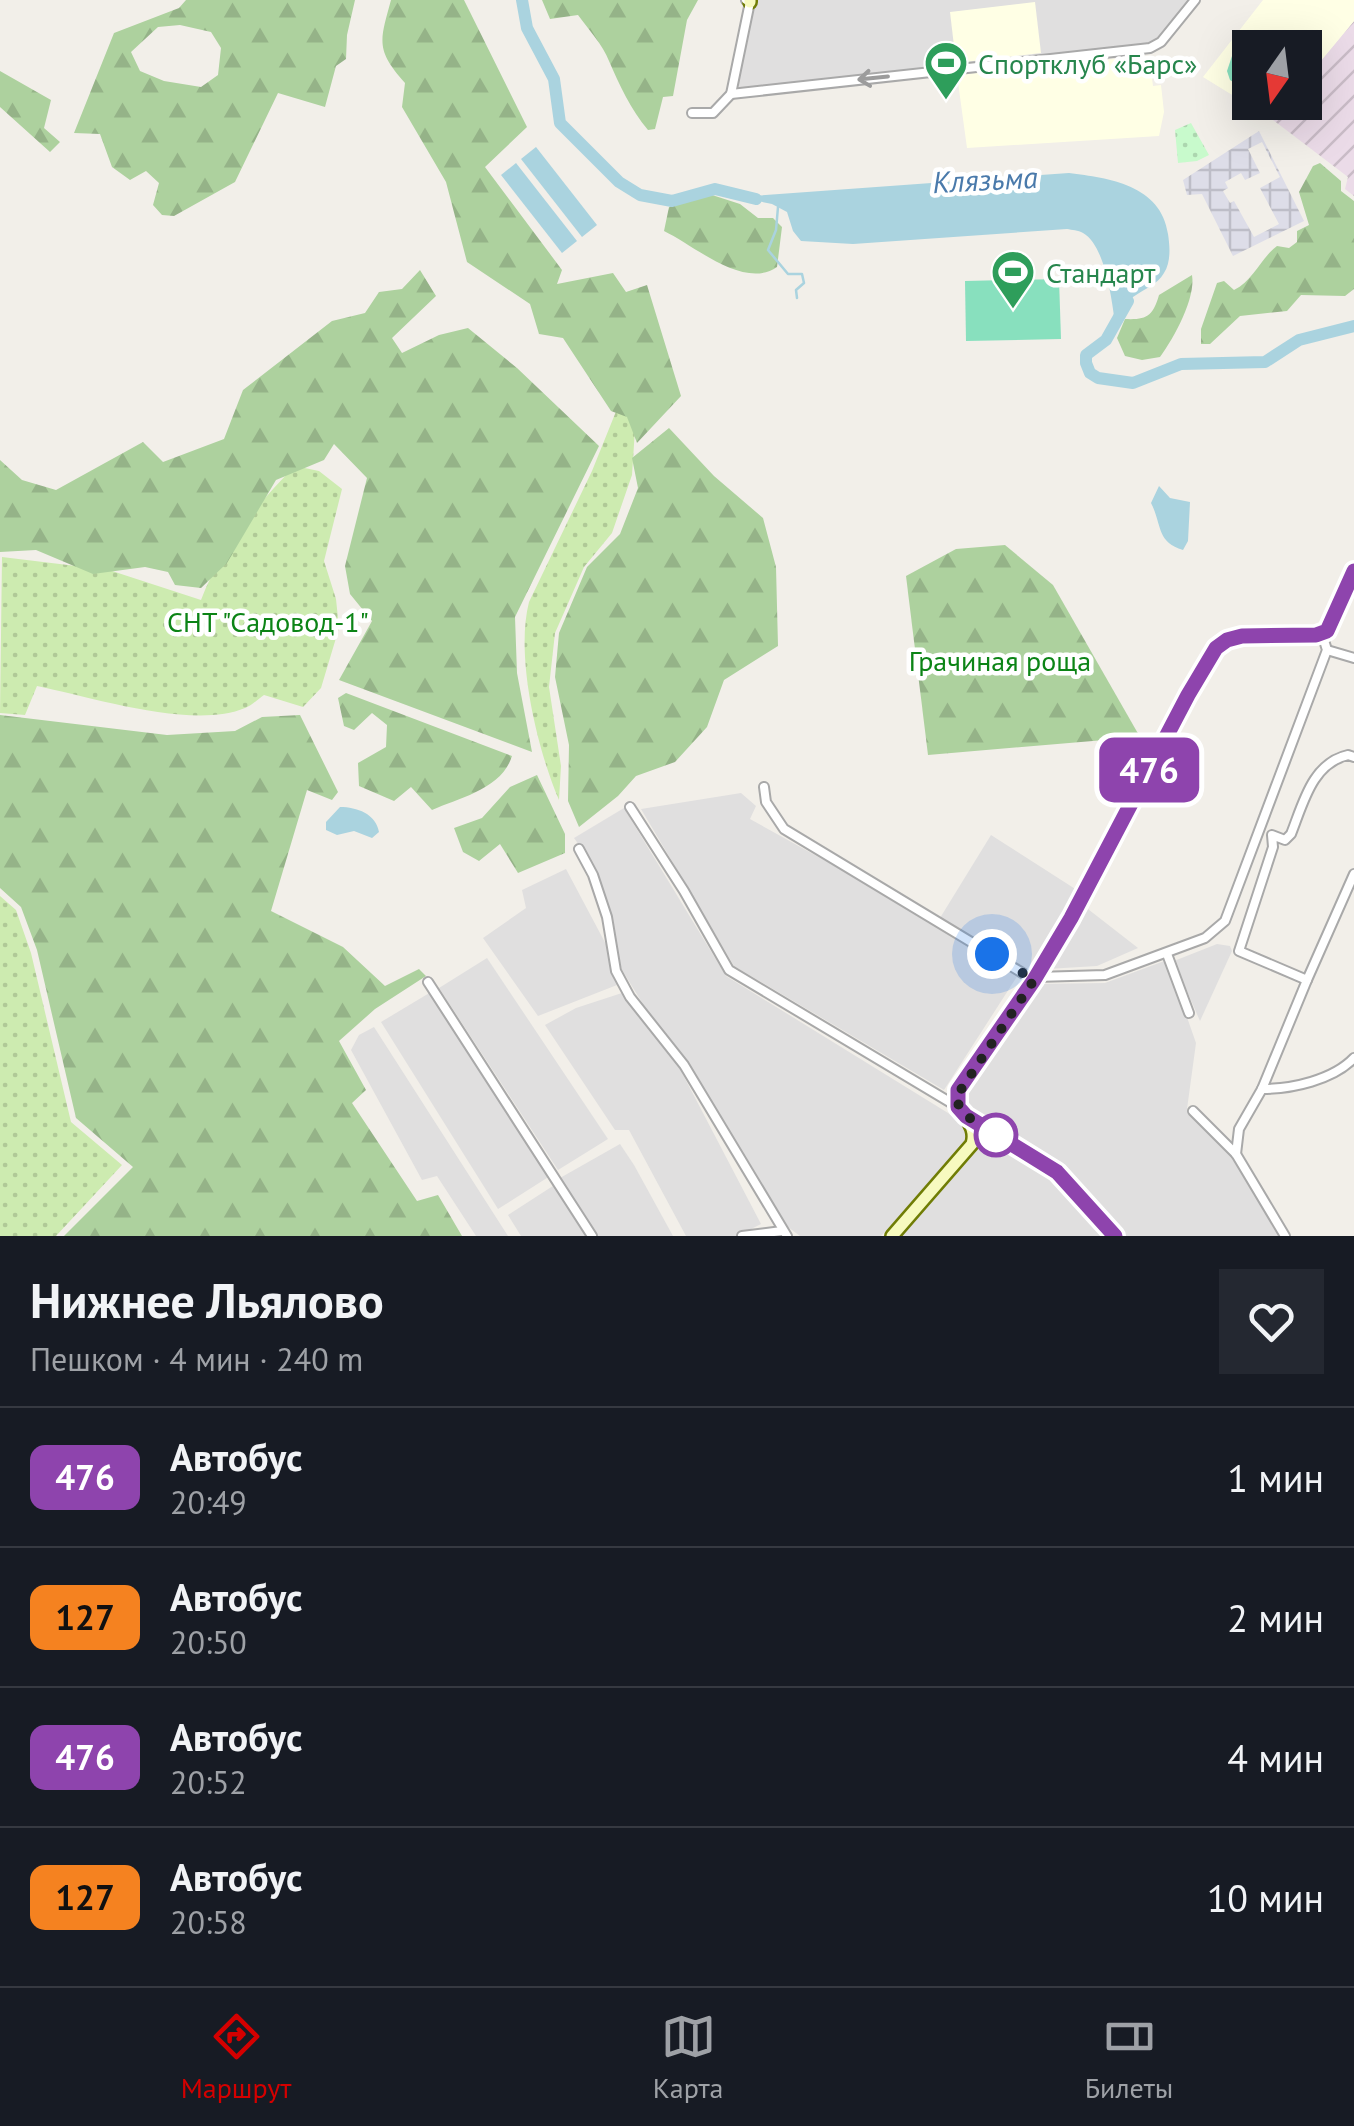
<!DOCTYPE html>
<html lang="ru">
<head>
<meta charset="utf-8">
<style>
	:root { --surface:#171b24; --page:#242831; --text:#f1f3f6; --muted:#9ea1a6; --line:#363941; --accent:#d40000 }
	body { margin:0; font-family:"PT Sans",sans-serif; background:var(--page); color:var(--text); height:100vh; display:flex; flex-direction:column; font-size:38px; white-space:nowrap }
	* { box-sizing:border-box; margin:0 }
	p { font-size:32px; color:var(--muted) }
	.icon { flex:none; width:55px; height:55px; fill:none; stroke:currentColor; stroke-width:2; stroke-linecap:round; stroke-linejoin:round }
	.map { position:relative; height:1236px; overflow:hidden }
	.details { display:flex; flex-direction:column; background:var(--surface); flex:1 }
	.details>* { flex:none }
	.badge { padding:0 20px; border-radius:15px; font-size:35px; line-height:65px }
	.needle { width:65px; rotate:194deg }
	.buttons { position:absolute; left:1232px; top:30px; display:grid; gap:20px }
	.buttons a { display:grid; place-items:center; width:90px; height:90px; border-radius:0px; background:var(--surface); box-shadow:0 10px 40px #0002; font-size:50px }
	.you { position:absolute; width:50px; height:50px; margin:-25px; border:8px solid #fff; border-radius:50%; background:#1a73e8; box-shadow:0 0 0 15px #1a73e833 }
	.map>.badge { position:absolute; translate:-50% -50%; box-shadow:0 0 0 5px #fff }
	.round { display:grid; place-items:center; flex:none; width:105px; height:105px; border-radius:0px; background:var(--page) }
	.head { display:flex; align-items:center; justify-content:space-between; height:170px; padding:0 30px }
	h1 { font-size:48px; font-weight:700; line-height:75px }
	ul { padding:0; list-style:none }
	li { display:flex; align-items:center; gap:30px; height:140px; padding:0 30px; border-top:2px solid var(--line) }
	li div { flex:1 }
	li b { display:block; font-size:38px }
	li em { font-style:normal }
	li .badge { min-width:110px; font-weight:700; text-align:center }
	.dock { display:flex; justify-content:space-around; align-items:center; height:140px; border-top:2px solid var(--line); background:var(--surface); font-size:28px; color:var(--muted) }
	.dock a { display:grid; justify-items:center; gap:5px }
	.dock .on { color:var(--accent) }
	.map>svg:first-child { display:block }
	.residential { fill:#e0dfdf }
	.industrial { fill:url(#industrial-furrows) }
	.education { fill:#ffffe5 }
	.grass { fill:url(#grass-dots) }
	.forest { fill:url(#forest-firs); fill-rule:evenodd }
	.park { fill:url(#park-dots) }
	.pitch { fill:#88e0be }
	.plaza { fill:url(#plaza-grid); fill-rule:evenodd }
	.water { fill:#aad3df }
	.lines { fill:none; stroke-linecap:round; stroke-linejoin:round }
	.stream { stroke:#aad3df; stroke-width:2.5 }
	.river { stroke:#aad3df; stroke-width:12 }
	.street-casing { stroke:#a9a9a9; stroke-width:12 }
	.secondary-casing { stroke:#707d05; stroke-width:16 }
	.street { stroke:#fff; stroke-width:8 }
	.secondary { stroke:#f7fabf; stroke-width:11 }
	.oneway { stroke:#9c9c9c }
	.line-casing { stroke:#fff; stroke-width:22 }
	.line { stroke:#8e44ad; stroke-width:15 }
	.walk { stroke:#222; stroke-width:10; stroke-dasharray:0 18 }
	.stop-dot { fill:#fff; stroke:#8e44ad; stroke-width:5 }
	.labels { text-anchor:middle; dominant-baseline:central; stroke-width:9; stroke-linejoin:round; paint-order:stroke }
	.leisure-label { font-size:28px; fill:#27864d; stroke:#fff; text-anchor:start }
	.park-label { font-size:28px; fill:#0c8416; stroke:#fff }
	.water-label { font-size:30px; font-style:italic; fill:#4a7aab; stroke:#fff }
</style>
</head>
<body>
<div class="map">
<svg width="1354" height="1236" viewBox="0 0 1354 1236">
	<defs>
		<pattern id="industrial-furrows" width="10" height="10" patternUnits="userSpaceOnUse" patternTransform="scale(2.5)"><rect width="10" height="10" fill="#ebdbe8"/><path d="M-1 1l2-2M0 10L10 0M9 11l2-2" fill="none" stroke="#c9bcc7"/></pattern>
		<pattern id="grass-dots" width="8" height="8" patternUnits="userSpaceOnUse" patternTransform="scale(2.5)"><rect width="8" height="8" fill="#cdebb0"/><path d="M2 2h.1M6 6h.1" fill="none" stroke="#b0c997" stroke-width="1.8" stroke-linecap="round"/></pattern>
		<pattern id="forest-firs" width="22" height="20" patternUnits="userSpaceOnUse" patternTransform="scale(2.5)"><rect width="22" height="20" fill="#add19e"/><path d="M5 1l3.5 6h-7zM16 11l3.5 6h-7z" fill="#95b388"/></pattern>
		<pattern id="park-dots" width="8" height="8" patternUnits="userSpaceOnUse" patternTransform="scale(2.5)"><rect width="8" height="8" fill="#c8facc"/><path d="M2 2h.1M6 6h.1" fill="none" stroke="#acd6af" stroke-width="1.8" stroke-linecap="round"/></pattern>
		<pattern id="plaza-grid" width="8" height="8" patternUnits="userSpaceOnUse" patternTransform="scale(2.5)"><rect width="8" height="8" fill="#dddde8"/><path d="M0 4h8M4 0v8" fill="none" stroke="#bdbdc7"/></pattern>
	</defs>
	<rect width="100%" height="100%" fill="#f2efe9"/>
	<g class="residential">
		<path d="M754 0H1191L1160 39 1148 46 744 90 735 84Z"/>
		<path d="M741 793 756 806 750 819 925 916 1018 975 944 1090 734 966 641 809Z"/>
		<path d="M624 808 726 976 961 1121 967 1133 965 1145 881 1236H800L784 1224 682 1055 646 1009 622 970 595 867 574 838Z"/>
		<path d="M991 835 1080 892 1030 974 940 918Z"/>
		<path d="M566 869 609 950 617 985 538 1016 483 938 526 908 522 890Z"/>
		<path d="M1084 906 1138 948 1097 966 1047 969Z"/>
		<path d="M1217 944 1230 946 1232 951 1200 1021 1174 961Z"/>
		<path d="M487 958 608 1139 558 1170 439 988Z"/>
		<path d="M1167 960 1196 1043 1187 1109 1235 1157 1281 1236H1123L1058 1166 966 1111 962 1105 963 1091 1036 984 1105 983Z"/>
		<path d="M431 992 550 1176 498 1209 381 1022Z"/>
		<path d="M625 992 680 1069 761 1224 737 1236H686L629 1130H615L545 1025 576 1008Z"/>
		<path d="M374 1027 508 1236H476L437 1176 422 1180 351 1050 359 1035Z"/>
		<path d="M986 1136 1052 1178 1107 1236H898Z"/>
		<path d="M620 1144 634 1165 673 1236H598L560 1178Z"/>
		<path d="M556 1184 591 1236H521L508 1215Z"/>
	</g>
	<path class="industrial" d="M1354 21V196L1345 189 1348 177 1273 120 1287 103 1305 102V80Z"/>
	<g class="education">
		<path d="M1263 0H1354V21L1305 80V48H1250V102L1287 103 1273 120 1203 77Z"/>
		<path d="M1035 2 1041 53 956 63 950 12Z"/>
		<path d="M1144 56 1150 63 1153 86 1161 85 1164 112 1159 136 967 148 957 75Z"/>
	</g>
	<g class="grass">
		<path d="M617 409 636 414 632 475 612 533 584 567 555 633 549 687 561 766 559 800C537 749 515 656 529 602L592 471Z"/>
		<path d="M295 466 319 471 342 489 324 561 336 599 339 628 321 688 303 707 264 695C258 699 251 706 245 708 193 730 91 697 37 686L25 715 0 713 2 557 109 570 201 600C219 551 258 503 295 466Z"/>
		<path d="M0 896 16 910 31 953 71 1122 122 1165 56 1236H0Z"/>
	</g>
	<g class="forest">
		<path d="M186 0H355L347 35 346 59 336 66 325 107 278 93 235 182 174 216 162 215 153 205 159 183 146 171 130 180 112 167 100 134 74 133 114 33 179 8ZM180 25 211 32 221 48 218 75 201 87 164 81 140 71 131 52 158 27Z"/>
		<path d="M391 0H464L527 127 485 167 562 270 557 284 613 273 626 292 647 285 681 396 637 443 627 417 611 411 563 338 539 334 530 304 467 262 446 182 402 107 405 83C375 49 380 41 391 0Z"/>
		<path d="M542 0H698L687 20 673 96 663 97 655 129 648 130C631 110 619 84 609 61 603 45 588 29 578 15L550 19Z"/>
		<path d="M0 71 51 100 44 128 60 142 50 152 0 107Z"/>
		<path d="M1320 163 1341 181V191L1354 201V289L1345 296 1301 295 1287 311 1240 316 1210 344H1201V329L1217 283 1224 281 1234 290C1254 280 1260 259 1277 246L1289 248 1297 242V231L1309 225 1299 192 1313 166Z"/>
		<path d="M709 194 740 204 758 218H773L782 227 777 267C744 290 695 246 664 231L669 207Z"/>
		<path d="M420 270 436 296 392 338 402 353 439 335 468 328 517 368 599 446 515 617 517 673 532 752 339 680 372 621 350 594 345 566 367 478 334 444 324 460 276 480 227 563 201 588 175 585 168 572 145 567 93 574 36 550 0 552V460L22 480 56 490 143 442 163 462 224 439 243 390 332 321 365 313 379 292 402 289Z"/>
		<path d="M1192 275C1196 298 1174 338 1160 357L1142 360 1125 356 1117 338 1125 319C1147 320 1153 316 1159 295Z"/>
		<path d="M669 428 714 476 763 518 776 567 778 646 724 680 707 727 675 762 636 776 618 796 579 827 568 801 569 745 555 677 559 633 587 567 620 534 638 488 632 458Z"/>
		<path d="M1005 545 1053 585 1140 737 928 755 906 576 956 549Z"/>
		<path d="M346 693 512 756C502 789 459 798 432 810L411 787 394 801 359 786 358 763 386 747 387 725 372 713 354 730 344 726 338 698Z"/>
		<path d="M0 715 167 735 235 731 262 717 300 715 338 792 332 800 307 790 271 911 343 947 385 986 419 969 426 976 375 1009 339 1041 366 1090 352 1103 417 1201 438 1195 462 1236H64L133 1167 76 1118 37 950 21 907 0 888Z"/>
		<path d="M537 775 565 834V853L518 873 500 844 479 861 463 852 454 828 482 818 510 787Z"/>
	</g>
	<path class="park" d="M1191 123 1209 155 1197 161 1178 163 1175 130Z"/>
	<g class="pitch">
		<path d="M1245 51 1250 53V93L1230 80 1227 71 1232 56Z"/>
		<path d="M1059 279 1061 339 966 341 965 281Z"/>
	</g>
	<path class="plaza" d="M1259 131 1304 221 1233 256 1202 194 1187 195 1183 180ZM1262 142 1280 177 1260 188 1279 224 1254 237 1234 201 1230 203 1223 191 1228 188 1225 182 1241 173 1245 180 1260 173 1248 149Z"/>
	<g class="water">
		<path d="M536 147 597 225 582 237 521 159Z"/>
		<path d="M516 163 577 241 562 253 501 175Z"/>
		<path d="M1069 173C1109 178 1161 185 1168 234 1170 247 1171 262 1164 273 1157 285 1144 289 1133 297 1125 303 1120 314 1115 323 1112 300 1105 245 1083 233 1078 230 1072 230 1067 229L853 244 801 241 793 231 787 212 772 204 739 197Z"/>
		<path d="M1159 486 1170 498 1190 502 1188 541 1183 550C1156 542 1162 524 1151 503Z"/>
		<path d="M340 807C357 807 376 814 379 832L372 838 354 831 337 835 326 830V822Z"/>
	</g>
	<g class="lines">
		<path class="stream" d="M778 207 776 230 768 250 788 274H802L804 283 796 290 797 298"/>
		<g class="river">
			<path d="M522 0 527 28 554 79 560 123 619 182 640 195 672 201 715 189 756 199"/>
			<path d="M1128 301 1106 340 1086 355V363L1090 373 1098 378 1133 383 1181 364 1265 362 1299 340 1354 326"/>
		</g>
		<defs>
			<g id="street">
				<path d="M731 94 1150 48 1161 42 1195 0"/>
				<path d="M692 113H713L731 94 750 2 746 0"/>
				<path d="M1327 650 1354 658"/>
				<path d="M764 787 766 802 784 829 1034 980"/>
				<path d="M630 807 684 891 729 970 958 1107"/>
				<path d="M579 849 593 875 607 917 616 971 630 997 684 1065 787 1236"/>
				<path d="M1167 954 1189 1013"/>
				<path d="M1036 977 1105 975 1205 938 1225 921 1327 650 1322 634"/>
				<path d="M1307 980 1354 874"/>
				<path d="M428 982 592 1236"/>
				<path d="M1262 1089C1292 1089 1333 1080 1354 1058"/>
				<path d="M1193 1111 1236 1154 1285 1236"/>
				<path d="M969 1118 1057 1172 1115 1236"/>
				<path d="M1236 1154 1239 1129 1262 1089 1307 980 1239 951 1273 847 1272 835 1285 840 1291 834C1303 804 1312 763 1348 755L1354 757"/>
				<path d="M742 1236 782 1231"/>
			</g>
			<g id="secondary">
				<path d="M750 2V0"/>
				<path d="M892 1236 972 1144C979 1122 953 1112 958 1089L1034 980 1071 918 1212 654 1227 640 1242 636 1316 635 1327 631 1354 571"/>
			</g>
		</defs>
		<use href="#street" class="street-casing"/>
		<use href="#secondary" class="secondary-casing"/>
		<use href="#street" class="street"/>
		<use href="#secondary" class="secondary"/>
	</g>
	<defs><path id="oneway-shaft" d="M-6 0H5M1.5-3L5.5 0L1.5 3" fill="none" stroke-width="1.6" stroke-linecap="round" stroke-linejoin="round" transform="scale(2.5)"/></defs>
	<use class="oneway" href="#oneway-shaft" transform="translate(873 78) rotate(174)"/>
	<g class="lines">
		<defs>
			<path id="line" d="M1115 1236 1057 1172 966 1116 958 1107V1090L1034 980 1071 918 1188 695 1216 648 1227 640 1242 636 1316 635 1327 631 1354 571"/>
		</defs>
		<use href="#line" class="line-casing"/>
		<use href="#line" class="line"/>
		<path class="walk" d="M992 954 1034 980 956 1097C960 1117 980 1124 996 1135"/>
	</g>
	<defs>
		<symbol id="stadium-pin" viewBox="-11 -11 22 30"><path d="M0 17L-7.5 6A9.5 9.5 0 1 1 7.5 6Z" fill="#2e9e5b" stroke="#fff"/><path d="M0-5a6.5 5 0 1 0 0 10a6.5 5 0 1 0 0-10ZM-3.5-1.8h7v3.6h-7Z" fill="#fff"/></symbol>
	</defs>
	<g fill-rule="evenodd">
		<use href="#stadium-pin" x="921" y="38" width="50" height="68"/>
		<use href="#stadium-pin" x="988" y="247" width="50" height="68"/>
	</g>
	<circle class="stop-dot" cx="996" cy="1135" r="20"/>
	<g class="labels">
		<g class="leisure-label">
			<text x="978" y="63">Спортклуб «Барс»</text>
			<text x="1046" y="272">Стандарт</text>
		</g>
		<g class="park-label">
			<text x="268" y="621">СНТ "Садовод-1"</text>
			<text x="1000" y="660">Грачиная роща</text>
		</g>
		<g class="water-label">
			<text transform="translate(985 179) rotate(-3)">Клязьма</text>
		</g>
	</g>
</svg>
<div class="buttons">
<a><svg class="needle" viewBox="-14 -14 28 28"><path d="M0-13l5 13h-10z" fill="#e53935"/><path d="M0 13l5-13h-10z" fill="#9ea1a6"/></svg></a>
</div>
<div class="you" style="left:992px;top:954px"></div>
<b class="badge" style="left:1149px;top:770px;background:#8e44ad;color:#fff">476</b>
</div>
<section class="details">
<div class="head"><div><h1>Нижнее Льялово</h1><p>Пешком · 4 мин · 240 m</p></div><a class="round"><svg class="icon" aria-label="heart" viewBox="0 0 24 24"><path d="M12 20l-8-8c-3-5 5-10 8-4 3-6 11-1 8 4z"/></svg></a></div>
<ul>
<li><span class="badge" style="background:#8e44ad;color:#fff">476</span><div><b>Автобус</b><p>20:49</p></div><em>1 мин</em></li>
<li><span class="badge" style="background:#f58220;color:#111">127</span><div><b>Автобус</b><p>20:50</p></div><em>2 мин</em></li>
<li><span class="badge" style="background:#8e44ad;color:#fff">476</span><div><b>Автобус</b><p>20:52</p></div><em>4 мин</em></li>
<li><span class="badge" style="background:#f58220;color:#111">127</span><div><b>Автобус</b><p>20:58</p></div><em>10 мин</em></li>
</ul>
</section>
<nav class="dock">
<a class="on"><svg class="icon" aria-label="directions" viewBox="0 0 24 24"><path d="M12 3l9 9-9 9-9-9zM9 14v-3h6M13 9l2 2-2 2"/></svg>Маршрут</a>
<a><svg class="icon" aria-label="map" viewBox="0 0 24 24"><path d="M3 6l6-2 6 2 6-2v14l-6 2-6-2-6 2zM9 4v14M15 6v14"/></svg>Карта</a>
<a><svg class="icon" aria-label="tickets" viewBox="0 0 24 24"><path d="M3 7h18v10H3zM15 7v10"/></svg>Билеты</a>
</nav>
</body>
</html>
